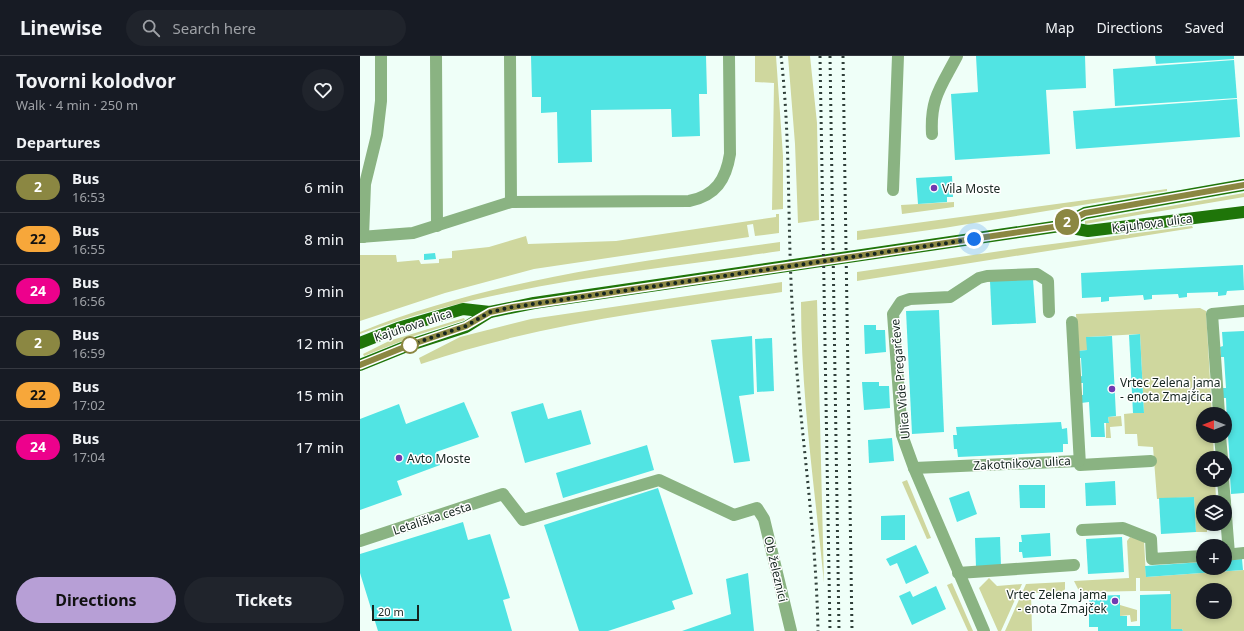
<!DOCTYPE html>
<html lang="en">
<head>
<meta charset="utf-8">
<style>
	:root { --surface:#171b24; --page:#20242c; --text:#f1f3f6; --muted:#9ea1a6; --line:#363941; --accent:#b79fd6 }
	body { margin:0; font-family:"Noto Sans",sans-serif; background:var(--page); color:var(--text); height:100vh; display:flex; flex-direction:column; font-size:15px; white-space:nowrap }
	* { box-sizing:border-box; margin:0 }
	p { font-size:13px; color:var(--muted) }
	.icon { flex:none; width:22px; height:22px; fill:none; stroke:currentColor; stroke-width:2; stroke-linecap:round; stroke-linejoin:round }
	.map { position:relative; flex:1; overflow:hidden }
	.side { display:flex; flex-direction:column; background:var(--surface); width:360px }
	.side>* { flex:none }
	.badge { padding:0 8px; border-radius:13px; font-size:14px; line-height:26px }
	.needle { width:26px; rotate:270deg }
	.fabs { position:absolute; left:836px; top:351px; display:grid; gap:8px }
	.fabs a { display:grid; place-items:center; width:36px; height:36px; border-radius:50%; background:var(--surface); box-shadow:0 2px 6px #0003; font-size:20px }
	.scale { position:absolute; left:12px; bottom:10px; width:47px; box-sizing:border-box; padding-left:4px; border:2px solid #162620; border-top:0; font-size:11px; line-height:14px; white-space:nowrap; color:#162620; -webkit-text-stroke:3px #fff; paint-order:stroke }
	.you { position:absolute; width:20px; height:20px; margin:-10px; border:3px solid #fff; border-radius:50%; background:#1a73e8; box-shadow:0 0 0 6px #1a73e833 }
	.map>.badge { position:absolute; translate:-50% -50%; box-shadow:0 0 0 2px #fff }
	h2 { padding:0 16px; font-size:15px; line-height:36px }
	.round { display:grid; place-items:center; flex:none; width:42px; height:42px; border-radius:21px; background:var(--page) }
	.summary { display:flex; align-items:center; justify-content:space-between; height:68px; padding:0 16px }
	h1 { font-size:19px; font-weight:700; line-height:30px }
	.primary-button { display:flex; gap:8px; margin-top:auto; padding:8px 16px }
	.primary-button a { flex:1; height:46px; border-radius:24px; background:var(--accent); color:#111; font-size:16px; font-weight:700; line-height:46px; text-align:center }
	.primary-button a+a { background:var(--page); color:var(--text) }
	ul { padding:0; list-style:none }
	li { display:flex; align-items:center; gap:12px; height:52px; padding:0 16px; border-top:1px solid var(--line) }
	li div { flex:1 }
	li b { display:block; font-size:15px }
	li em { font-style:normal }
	li .badge { min-width:44px; font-weight:700; text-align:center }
	header { display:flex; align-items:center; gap:24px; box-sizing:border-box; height:56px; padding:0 20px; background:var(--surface); border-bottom:1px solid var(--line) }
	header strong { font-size:19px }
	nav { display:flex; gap:22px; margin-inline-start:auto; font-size:14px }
	.search { width:280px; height:36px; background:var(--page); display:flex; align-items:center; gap:10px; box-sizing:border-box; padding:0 14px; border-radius:22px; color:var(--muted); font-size:15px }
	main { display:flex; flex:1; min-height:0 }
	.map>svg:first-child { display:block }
	.green { fill:#cfd79e; fill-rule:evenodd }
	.building { fill:#51e4e3 }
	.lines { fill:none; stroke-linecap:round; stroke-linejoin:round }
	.minor { stroke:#8ab382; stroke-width:12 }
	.major { stroke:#1f7509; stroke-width:12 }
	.rail { stroke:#2f3f39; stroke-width:3; stroke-dasharray:2 4; stroke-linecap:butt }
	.line-casing { stroke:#fff; stroke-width:9 }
	.line { stroke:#8b8742; stroke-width:6 }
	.walk { stroke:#162620; stroke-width:4; stroke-dasharray:0 7.2 }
	.poi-dot { fill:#7039b0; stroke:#fff; stroke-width:1.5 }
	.stop-dot { fill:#fff; stroke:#8b8742; stroke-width:2 }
	.labels { text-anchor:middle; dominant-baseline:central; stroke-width:3; stroke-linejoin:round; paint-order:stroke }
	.poi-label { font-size:12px; fill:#162620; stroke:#fff; text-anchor:start }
	.street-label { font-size:12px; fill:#162620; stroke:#fff }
</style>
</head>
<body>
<header>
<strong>Linewise</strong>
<div class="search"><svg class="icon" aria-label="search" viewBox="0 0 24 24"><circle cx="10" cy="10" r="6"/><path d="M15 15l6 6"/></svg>Search here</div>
<nav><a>Map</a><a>Directions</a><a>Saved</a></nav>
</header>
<main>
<section class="side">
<div class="summary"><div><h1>Tovorni kolodvor</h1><p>Walk · 4 min · 250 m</p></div><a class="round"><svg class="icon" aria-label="heart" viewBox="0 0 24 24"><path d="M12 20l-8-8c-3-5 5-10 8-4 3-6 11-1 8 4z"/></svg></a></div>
<h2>Departures</h2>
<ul>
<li><span class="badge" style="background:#8b8742;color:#fff">2</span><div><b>Bus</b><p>16:53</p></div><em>6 min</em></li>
<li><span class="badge" style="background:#f7a73a;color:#111">22</span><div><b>Bus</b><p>16:55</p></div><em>8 min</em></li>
<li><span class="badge" style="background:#ed018c;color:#fff">24</span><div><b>Bus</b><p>16:56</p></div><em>9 min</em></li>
<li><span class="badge" style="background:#8b8742;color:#fff">2</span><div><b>Bus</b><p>16:59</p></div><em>12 min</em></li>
<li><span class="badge" style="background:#f7a73a;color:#111">22</span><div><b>Bus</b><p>17:02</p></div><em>15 min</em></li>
<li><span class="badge" style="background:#ed018c;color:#fff">24</span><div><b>Bus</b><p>17:04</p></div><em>17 min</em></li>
</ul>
<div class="primary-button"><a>Directions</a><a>Tickets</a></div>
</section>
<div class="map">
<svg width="884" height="575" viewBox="0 0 884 575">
	<rect width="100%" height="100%" fill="#effff8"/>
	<g class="green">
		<path d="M395 0H416L423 100V153L412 154 414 27 395 26Z"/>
		<path d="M428 0H450L457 67 459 164 438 167 435 88Z"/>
		<path d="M807 133V135L584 172 497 184V175Z"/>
		<path d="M884 137V141L725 168V165Z"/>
		<path d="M594 146V151L542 158 541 149Z"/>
		<path d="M416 158H419V177L395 180 393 168 387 169 389 181 174 213 85 237 0 265V199H36L37 206 59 204 61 208 79 207V203L92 202V195L129 191 166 180 168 188 256 185 416 161Z"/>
		<path d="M832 170 833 172 497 225V216L661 192Z"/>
		<path d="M420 186V195C279 216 134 228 0 278V276C134 222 278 206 420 186Z"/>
		<path d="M422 226V236C298 254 181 267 61 308L59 302 100 281 171 263Z"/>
		<path d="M457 244 464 527C455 434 441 340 441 246Z"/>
		<path d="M840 252 846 255 852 358H843V380H853L854 402H843V424H855L856 442 845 443V446H843V468H847V476H836L834 441 797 443 793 391 778 390 777 378H765L764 358 784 356 780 278 727 281V294L718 295 716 258Z"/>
		<path d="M104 262 105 264 57 279 4 300 3 298 29 285Z"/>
		<path d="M761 360 762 370 750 371 751 382H746V367L749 366 748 361Z"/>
		<path d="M547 424 571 482 567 483 542 426Z"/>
		<path d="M770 481 784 485 786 521 884 514V575H823L822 573H811L810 535H780V522H776V535L726 536 718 533 714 525 769 522 767 485ZM843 534H865V556H843Z"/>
		<path d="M629 522 637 530 662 528 641 575H638L619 532Z"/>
		<path d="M705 526V533L703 536 671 537 672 575H645L666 528Z"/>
		<path d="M592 527 613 575H608L587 529Z"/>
		<path d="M760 549 777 554V565L771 566 770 559 760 560Z"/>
	</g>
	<g class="building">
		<path d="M171 0H346L347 38H339L340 80 312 81 311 53 231 54 232 106 198 107 197 56 181 57V41H172Z"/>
		<path d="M616 0H725L726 32 686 34 690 98 595 104 591 38 618 36Z"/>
		<path d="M795 0H874V3L796 8Z"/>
		<path d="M874 4 877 42 755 50 753 13Z"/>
		<path d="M877 43 880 81 716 93 713 55Z"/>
		<path d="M592 120 593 141H587V146L558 148 556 122Z"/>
		<path d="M75 197 76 203 64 204V198Z"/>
		<path d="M883 209 884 234 867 235 866 239 858 240V236L827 237V241L819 242 818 238 792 239V243L784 244 783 239 749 241V245L741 246V241L722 242 721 217Z"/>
		<path d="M673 223 676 267 632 269 630 225Z"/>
		<path d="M579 254 584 376 552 378 546 255Z"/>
		<path d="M504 269H516V274H525L526 296 505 298Z"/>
		<path d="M884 275V437L871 438 870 419H868L867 409 870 408 868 380H865V370H867L866 342H863V332H866L865 317 864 301H861L860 291 863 290 862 276Z"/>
		<path d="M780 278 784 357H773L769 279Z"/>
		<path d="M392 280 394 338 379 340 390 405 374 407 351 284Z"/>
		<path d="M752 280 756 360 748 361 749 367H744L745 381H731L729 346 721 347 720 339H723V327H720L719 321 722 320 721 302H718V295L727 294 726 281Z"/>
		<path d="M412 282 414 335 397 336 395 283Z"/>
		<path d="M502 326H519V330H529L530 352 504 354Z"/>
		<path d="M104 346 119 381 76 396 80 409 37 425 42 439 0 454V363L39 348 46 368Z"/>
		<path d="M183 347 188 363 221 354 231 388 165 407 151 356Z"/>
		<path d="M701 366 702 373 707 372 708 388H703V396L598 401 597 393H594L593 379H597L596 371Z"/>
		<path d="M532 382 534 405 509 407 508 384Z"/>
		<path d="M287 389 294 414 203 442 196 417Z"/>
		<path d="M755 425 756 449 726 450 725 427Z"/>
		<path d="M659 429H685V452H660Z"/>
		<path d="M298 432 333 538 312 545 315 553 248 575H219L184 469Z"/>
		<path d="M609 435 617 458 597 466 589 442Z"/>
		<path d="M834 441 836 476 801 478 799 442Z"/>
		<path d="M545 459V484H521V460Z"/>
		<path d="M103 466 108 484 130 478 150 542 143 544 152 575H18L0 517V498Z"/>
		<path d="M690 477 691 500 663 502 662 496H659V486H662L661 479Z"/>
		<path d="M640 481 641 510 616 511 615 482Z"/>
		<path d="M762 481 764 516 728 518 726 483Z"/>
		<path d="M556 489 569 517 546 528 537 507 530 510 526 503Z"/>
		<path d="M882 503 883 514 786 521 785 510 843 506V512H865V504Z"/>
		<path d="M388 517 394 575H322L371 558 366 523Z"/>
		<path d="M576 530 586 553 552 569 539 540 550 535 553 541Z"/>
		<path d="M811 538V573H822L823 575H738V571H729V540L760 539V560H767V570H780V539Z"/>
	</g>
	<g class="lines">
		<g class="minor">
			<path d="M76 0 77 170"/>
			<path d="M150 0 151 146"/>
			<path d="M572 78C570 42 581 31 597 0"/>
			<path d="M533 134 538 0"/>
			<path d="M0 181 53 177 151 146 329 145C356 140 366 123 370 98L369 0"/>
			<path d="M3 181 5 128 17 79 21 45V0"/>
			<path d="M712 266 720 409 791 405"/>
			<path d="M859 358 852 258 884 255"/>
			<path d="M860 380 862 402"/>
			<path d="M554 412 719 405"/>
			<path d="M863 424 865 446"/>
			<path d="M865 447 869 498"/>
			<path d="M722 474 763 472 791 483 792 503 843 500"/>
			<path d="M0 485 143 438 163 464 299 424 374 459 397 452 404 463 431 575"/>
			<path d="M865 499 884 497"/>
			<path d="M598 517 714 509"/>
			<path d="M624 575 554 412 542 379 533 258 541 246 550 243 590 241 619 222 627 220 677 218 688 225 689 256"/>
		</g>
		<g class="major">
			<path d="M700 170 725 157 884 129"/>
			<path d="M0 287 38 272 103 253 130 256"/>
			<path d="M0 309 47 290 106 271 130 256 174 247 700 170 728 175 884 156"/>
		</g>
		<g class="rail">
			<path d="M421 0C431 87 427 175 433 262 439 367 456 470 458 575"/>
			<path d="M460 0 470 575"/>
			<path d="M470 0 479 575"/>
			<path d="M483 0 492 575"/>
		</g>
	</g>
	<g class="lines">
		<defs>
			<path id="line" d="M0 309 47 290 106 270 130 256 153 251 700 170 725 157 884 129"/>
		</defs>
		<use href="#line" class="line-casing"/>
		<use href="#line" class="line"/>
		<path class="walk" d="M50 289 47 290 106 270 130 256 153 251 614 183"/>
	</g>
	<g class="poi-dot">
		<circle cx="574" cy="132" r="4"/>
		<circle cx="752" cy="333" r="4"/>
		<circle cx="39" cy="402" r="4"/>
		<circle cx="755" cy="545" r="4"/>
	</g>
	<circle class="stop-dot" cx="50" cy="289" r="8"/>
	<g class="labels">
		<g class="poi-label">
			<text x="582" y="132">Vila Moste</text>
			<text x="760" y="326">Vrtec Zelena jama<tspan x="760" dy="14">- enota Zmajčica</tspan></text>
			<text x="47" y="402">Avto Moste</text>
			<text x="747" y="538" text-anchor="end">Vrtec Zelena jama<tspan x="747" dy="14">- enota Zmajček</tspan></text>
		</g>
		<g class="street-label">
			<text transform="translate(792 167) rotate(-7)">Kajuhova ulica</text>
			<text transform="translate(53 269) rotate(-18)">Kajuhova ulica</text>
			<text transform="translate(540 323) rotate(-95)">Ulica Vide Pregarčeve</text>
			<text transform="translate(662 407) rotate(-3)">Zakotnikova ulica</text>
			<text transform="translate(72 462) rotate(-18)">Letališka cesta</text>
			<text transform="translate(416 513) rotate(77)">Ob železnici</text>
		</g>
	</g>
</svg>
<div class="fabs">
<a><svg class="needle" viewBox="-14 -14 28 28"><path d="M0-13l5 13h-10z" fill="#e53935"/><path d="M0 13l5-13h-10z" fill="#9ea1a6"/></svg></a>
<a><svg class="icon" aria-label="locate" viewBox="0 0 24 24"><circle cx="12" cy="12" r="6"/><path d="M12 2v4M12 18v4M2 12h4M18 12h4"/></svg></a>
<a><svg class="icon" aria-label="layers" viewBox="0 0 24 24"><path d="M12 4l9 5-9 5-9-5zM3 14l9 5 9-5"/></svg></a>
<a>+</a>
<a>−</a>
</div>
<div class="scale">20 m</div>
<div class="you" style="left:614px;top:183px"></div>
<b class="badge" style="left:707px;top:166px;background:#8b8742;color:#fff">2</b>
</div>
</main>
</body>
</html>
